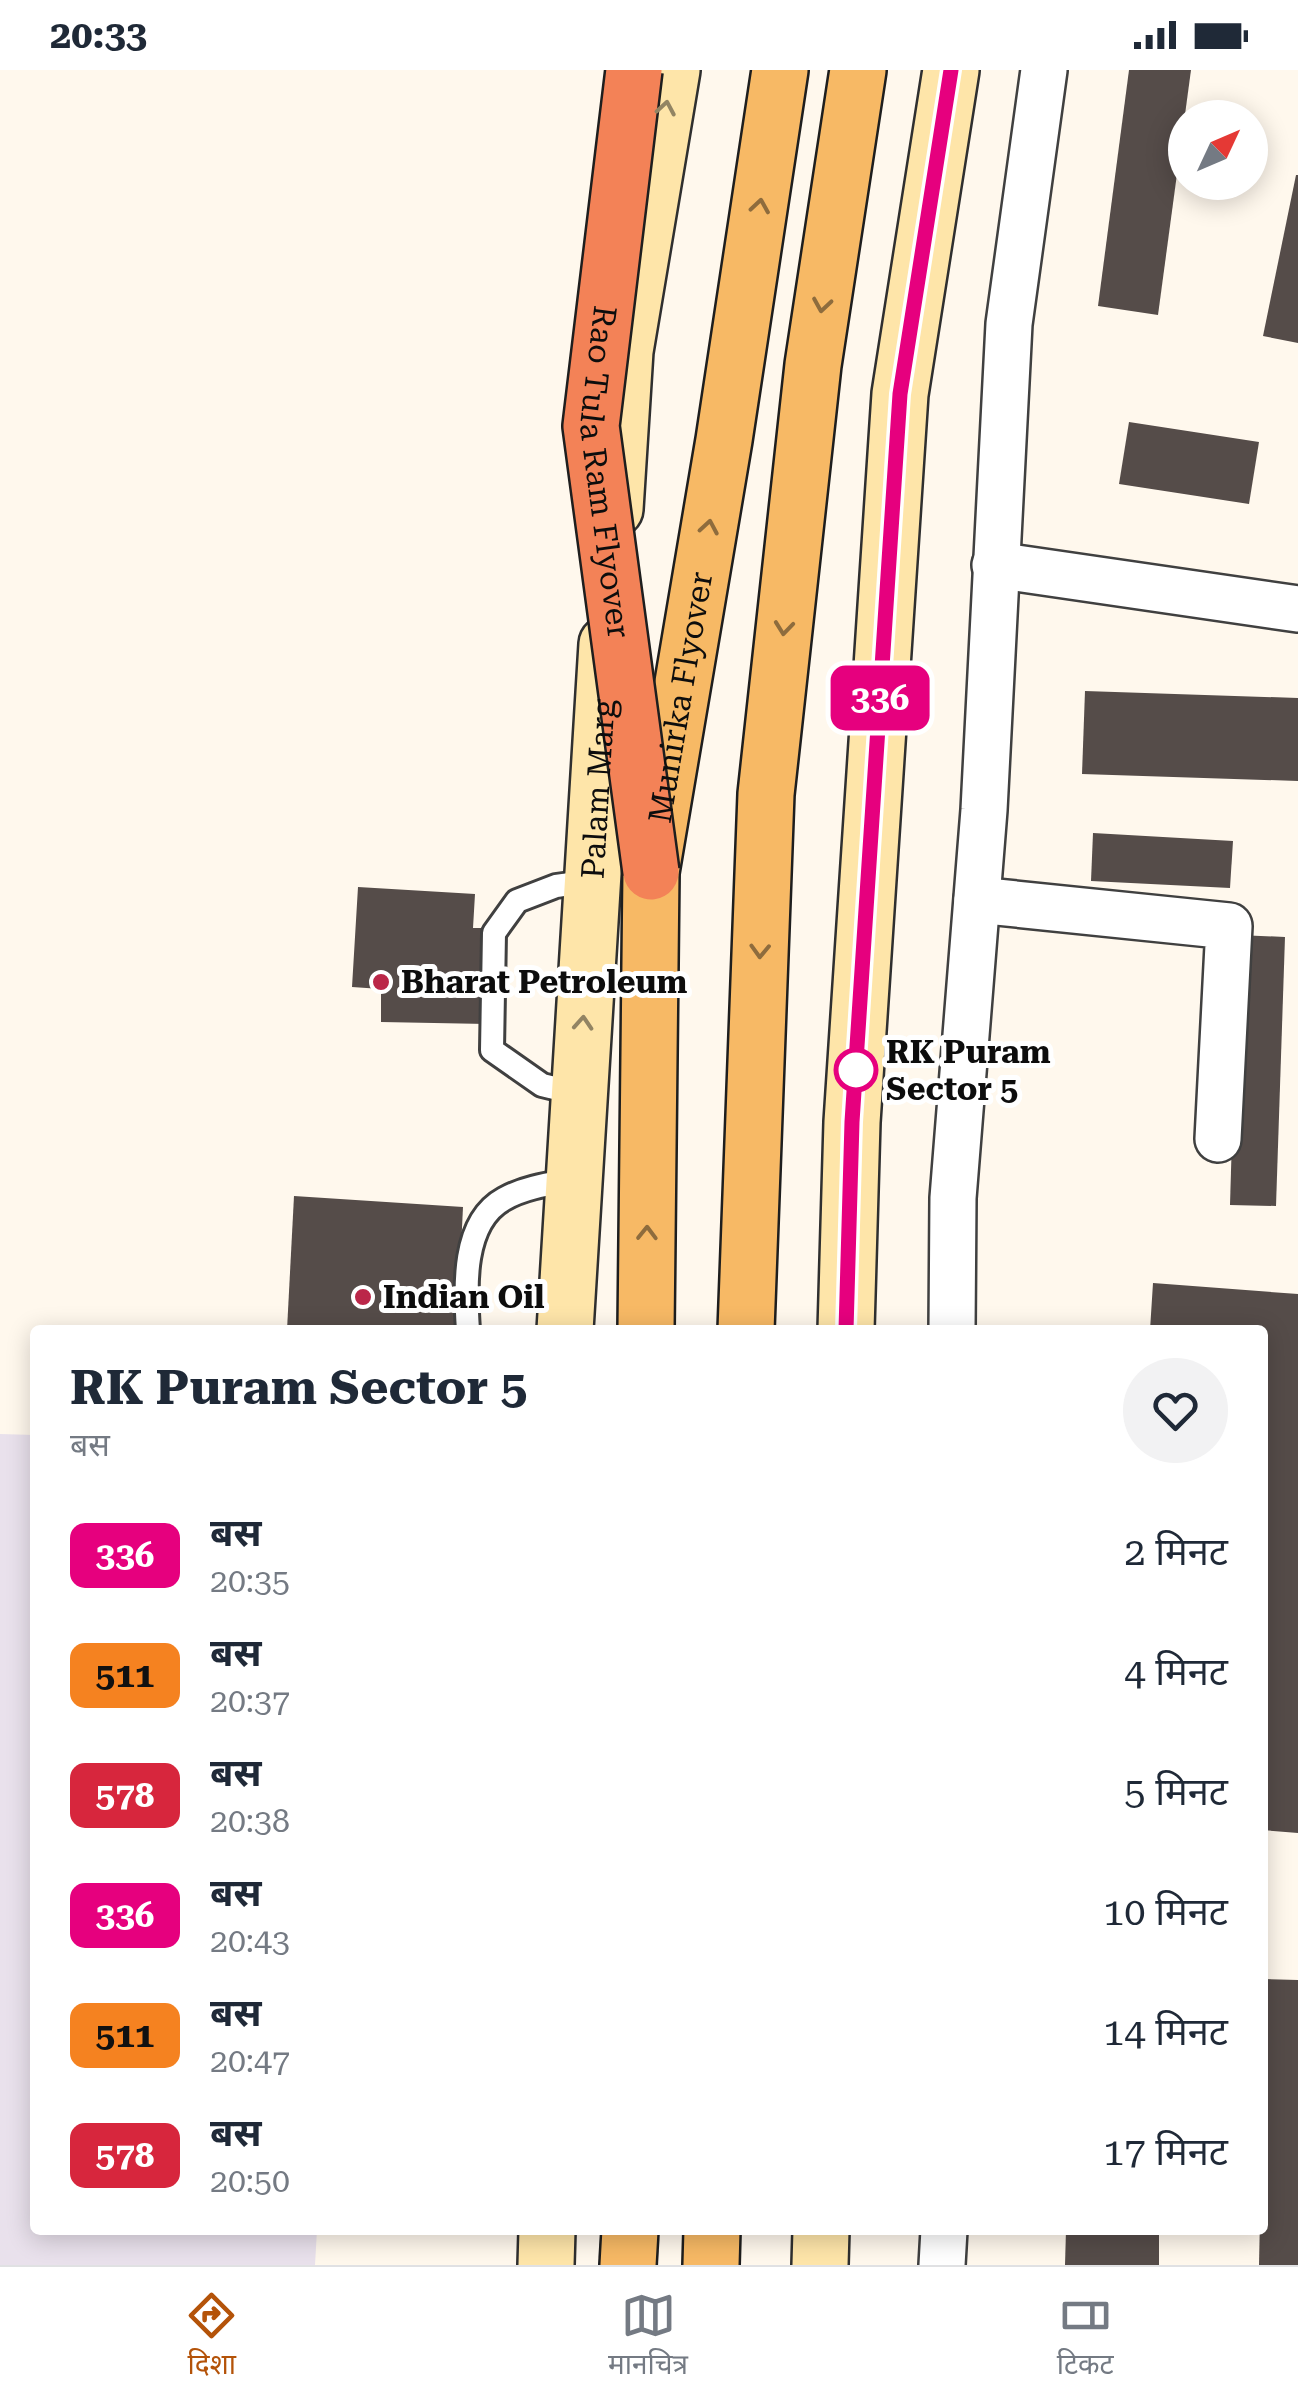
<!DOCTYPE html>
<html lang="hi">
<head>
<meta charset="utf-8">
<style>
	:root { --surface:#fff; --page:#f2f2f3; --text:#1f2937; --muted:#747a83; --line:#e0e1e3; --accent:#b45309 }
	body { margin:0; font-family:"Roboto Serif","Noto Sans Devanagari",serif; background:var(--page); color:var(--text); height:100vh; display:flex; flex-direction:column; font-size:38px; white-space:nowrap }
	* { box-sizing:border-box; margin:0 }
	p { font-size:32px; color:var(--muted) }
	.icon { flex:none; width:55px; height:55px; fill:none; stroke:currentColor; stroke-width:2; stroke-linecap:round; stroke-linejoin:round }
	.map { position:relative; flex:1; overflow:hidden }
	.details { position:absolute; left:30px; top:1255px; width:1238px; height:910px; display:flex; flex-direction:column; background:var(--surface); border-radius:10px; box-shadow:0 5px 25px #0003 }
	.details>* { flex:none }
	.badge { padding:0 20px; border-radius:15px; font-size:35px; line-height:65px }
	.needle { width:65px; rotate:46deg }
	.tools { position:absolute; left:1168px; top:30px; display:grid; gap:20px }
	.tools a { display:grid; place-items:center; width:100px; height:100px; border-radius:50%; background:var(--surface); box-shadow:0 5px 25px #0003; font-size:50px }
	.map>.badge { position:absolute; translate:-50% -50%; box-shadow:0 0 0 5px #fff }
	.round { display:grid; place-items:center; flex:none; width:105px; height:105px; border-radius:52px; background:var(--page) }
	.head { display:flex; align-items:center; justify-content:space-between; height:170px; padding:0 40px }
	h1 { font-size:48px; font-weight:700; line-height:75px }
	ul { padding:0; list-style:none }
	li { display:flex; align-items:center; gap:30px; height:120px; padding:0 40px }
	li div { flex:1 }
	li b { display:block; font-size:38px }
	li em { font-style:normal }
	li .badge { min-width:110px; font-weight:700; text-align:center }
	.status { display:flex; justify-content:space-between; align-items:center; height:70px; padding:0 50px; background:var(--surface); direction:ltr }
	.status svg { height:28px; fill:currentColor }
	.dock { display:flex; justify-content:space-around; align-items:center; height:140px; border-top:2px solid var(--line); background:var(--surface); font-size:28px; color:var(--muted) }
	.dock a { display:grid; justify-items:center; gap:5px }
	.dock .selected { color:var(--accent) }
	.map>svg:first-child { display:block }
	.industrial { fill:#e9e1ec }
	.building { fill:#554c49 }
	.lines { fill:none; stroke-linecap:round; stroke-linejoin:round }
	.lane-casing { stroke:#404040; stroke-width:28 }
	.street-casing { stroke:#404040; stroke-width:50 }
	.secondary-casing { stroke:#2f2f2f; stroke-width:60 }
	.primary-casing { stroke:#1e1e1e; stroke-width:60 }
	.lane { stroke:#fff; stroke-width:22 }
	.street { stroke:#fff; stroke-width:45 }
	.secondary { stroke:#fee5a9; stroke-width:55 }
	.primary { stroke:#f7b965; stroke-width:55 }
	.highway-bridge-casing { stroke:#1e1e1e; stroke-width:60; stroke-linecap:butt }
	.highway-bridge { stroke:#f38257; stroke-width:55 }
	.oneway { stroke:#928463 }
	.oneway2 { stroke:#8e6c3d }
	.line-casing { stroke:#fff; stroke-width:22 }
	.line { stroke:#e6007e; stroke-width:15 }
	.poi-dot { fill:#bb2749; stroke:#fff; stroke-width:4 }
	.stop-dot { fill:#fff; stroke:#e6007e; stroke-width:5 }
	.labels { text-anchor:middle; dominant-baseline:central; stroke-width:10; stroke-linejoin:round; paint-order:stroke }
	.street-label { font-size:32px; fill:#0d0d0d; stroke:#fff }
	.poi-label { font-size:32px; font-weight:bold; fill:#0d0d0d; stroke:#fff; text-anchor:start }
	.stop-label { font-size:32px; font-weight:bold; fill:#0d0d0d; stroke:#fff; text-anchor:start }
</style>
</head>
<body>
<div class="status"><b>20:33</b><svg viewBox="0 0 49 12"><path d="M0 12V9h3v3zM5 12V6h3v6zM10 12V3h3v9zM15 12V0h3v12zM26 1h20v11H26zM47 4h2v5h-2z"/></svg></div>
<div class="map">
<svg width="1298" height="2195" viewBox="0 0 1298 2195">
	<rect width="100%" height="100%" fill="#fff8ed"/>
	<path class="industrial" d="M0 1364 35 1365V2160H317L315 2195H0Z"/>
	<g class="building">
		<path d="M1129 0H1191L1158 245 1098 236Z"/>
		<path d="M1296 105H1298V273L1263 266Z"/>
		<path d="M1129 352 1259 372 1249 434 1119 414Z"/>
		<path d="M1085 621 1298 628V711L1082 704Z"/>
		<path d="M1093 763 1233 771 1230 818 1091 811Z"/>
		<path d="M358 817 475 824 473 858H487V954L381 952V919L352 917Z"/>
		<path d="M1238 865 1285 867 1276 1136 1230 1135Z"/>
		<path d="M294 1126 463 1137 457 1260H287Z"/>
		<path d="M1153 1213 1298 1224V1763L1262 1760V1260H1150Z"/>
		<path d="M1265 1909 1298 1910V2195H1259Z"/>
		<path d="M1066 2160H1159V2195H1065Z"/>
	</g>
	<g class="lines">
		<defs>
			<g id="lane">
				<path d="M579 1024 542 1015 492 980 494 863 517 831 556 816 592 811"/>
				<path d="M468 1260C465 1218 462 1152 504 1129 525 1117 550 1114 573 1110"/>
			</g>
			<g id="street">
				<path d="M995 495 1298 539"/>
				<path d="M977 830 1229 856 1218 1069"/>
				<path d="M952 1260 953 1128 984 740 1009 254 1044 0"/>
				<path d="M942 2195 944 2160"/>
			</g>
			<g id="secondary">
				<path d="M615 439 625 281 672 0"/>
				<path id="s1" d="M565 1260 607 574"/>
				<path d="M846 1260 852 1052 900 324 951 0"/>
				<path d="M546 2195 547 2160"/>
				<path d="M820 2195 821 2160"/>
			</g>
			<g id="primary">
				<path id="s2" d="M646 1260 651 802 724 370 780 0"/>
				<path d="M746 1260 766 724 813 295 858 0"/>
				<path d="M628 2195 630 2160"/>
				<path d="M711 2195 712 2160"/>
			</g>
		</defs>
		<use href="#lane" class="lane-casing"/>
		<use href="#street" class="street-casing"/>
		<use href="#secondary" class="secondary-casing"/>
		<use href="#primary" class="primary-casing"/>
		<use href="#lane" class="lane"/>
		<use href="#street" class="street"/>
		<use href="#secondary" class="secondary"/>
		<use href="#primary" class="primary"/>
		<defs>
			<g id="highway-bridge">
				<path id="s3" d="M634 0 591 356 651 802"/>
			</g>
		</defs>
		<use href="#highway-bridge" class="highway-bridge-casing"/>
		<use href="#highway-bridge" class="highway-bridge"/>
	</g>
	<defs><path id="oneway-chevron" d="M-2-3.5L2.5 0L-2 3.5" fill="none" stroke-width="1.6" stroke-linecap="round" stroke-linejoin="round" transform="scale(2.5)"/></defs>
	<g class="oneway">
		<use href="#oneway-chevron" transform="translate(666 38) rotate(-80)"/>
		<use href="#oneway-chevron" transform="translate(583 953) rotate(-86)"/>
	</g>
	<g class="oneway2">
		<use href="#oneway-chevron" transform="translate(760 136) rotate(-81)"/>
		<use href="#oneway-chevron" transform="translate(822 235) rotate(99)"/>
		<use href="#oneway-chevron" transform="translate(709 457) rotate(-80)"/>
		<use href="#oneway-chevron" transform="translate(784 558) rotate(96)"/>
		<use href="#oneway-chevron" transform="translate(760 881) rotate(92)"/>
		<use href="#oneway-chevron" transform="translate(647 1163) rotate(-89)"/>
	</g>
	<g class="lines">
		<defs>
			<path id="line" d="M846 1260 852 1052 900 324 951 0"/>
		</defs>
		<use href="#line" class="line-casing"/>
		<use href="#line" class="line"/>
	</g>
	<g class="poi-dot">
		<circle cx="381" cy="912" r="10"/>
		<circle cx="363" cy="1227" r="10"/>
	</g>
	<circle class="stop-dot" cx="856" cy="1000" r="20"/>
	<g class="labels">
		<g class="street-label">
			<text stroke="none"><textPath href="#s3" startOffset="405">Rao Tula Ram Flyover</textPath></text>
			<text stroke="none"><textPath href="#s2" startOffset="635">Munirka Flyover</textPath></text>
			<text stroke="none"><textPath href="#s1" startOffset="542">Palam Marg</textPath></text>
		</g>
		<g class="poi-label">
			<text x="401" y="912">Bharat Petroleum</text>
			<text x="383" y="1227">Indian Oil</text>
		</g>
		<g class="stop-label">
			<text x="886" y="982">RK Puram<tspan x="886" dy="37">Sector 5</tspan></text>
		</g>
	</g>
</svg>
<div class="tools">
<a><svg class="needle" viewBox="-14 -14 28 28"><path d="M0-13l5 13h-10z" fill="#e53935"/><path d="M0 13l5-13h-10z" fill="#747a83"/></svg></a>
</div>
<b class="badge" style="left:880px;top:628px;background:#e6007e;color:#fff">336</b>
<section class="details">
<div class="head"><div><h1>RK Puram Sector 5</h1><p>बस</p></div><a class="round"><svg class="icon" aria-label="heart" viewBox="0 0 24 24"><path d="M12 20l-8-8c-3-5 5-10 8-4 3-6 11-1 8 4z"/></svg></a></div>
<ul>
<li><span class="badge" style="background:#e6007e;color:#fff">336</span><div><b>बस</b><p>20:35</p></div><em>2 मिनट</em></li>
<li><span class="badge" style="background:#f58220;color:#111">511</span><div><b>बस</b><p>20:37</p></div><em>4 मिनट</em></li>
<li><span class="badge" style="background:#d7263d;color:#fff">578</span><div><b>बस</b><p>20:38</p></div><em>5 मिनट</em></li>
<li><span class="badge" style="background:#e6007e;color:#fff">336</span><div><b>बस</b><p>20:43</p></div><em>10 मिनट</em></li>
<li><span class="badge" style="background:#f58220;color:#111">511</span><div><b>बस</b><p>20:47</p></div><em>14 मिनट</em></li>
<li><span class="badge" style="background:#d7263d;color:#fff">578</span><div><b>बस</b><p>20:50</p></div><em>17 मिनट</em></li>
</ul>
</section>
</div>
<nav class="dock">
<a class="selected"><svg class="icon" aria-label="directions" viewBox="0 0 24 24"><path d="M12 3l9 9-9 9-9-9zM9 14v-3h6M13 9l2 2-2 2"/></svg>दिशा</a>
<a><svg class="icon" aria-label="map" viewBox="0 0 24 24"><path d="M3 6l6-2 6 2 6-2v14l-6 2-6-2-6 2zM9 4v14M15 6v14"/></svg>मानचित्र</a>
<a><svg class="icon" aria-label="tickets" viewBox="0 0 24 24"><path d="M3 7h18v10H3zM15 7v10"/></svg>टिकट</a>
</nav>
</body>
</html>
